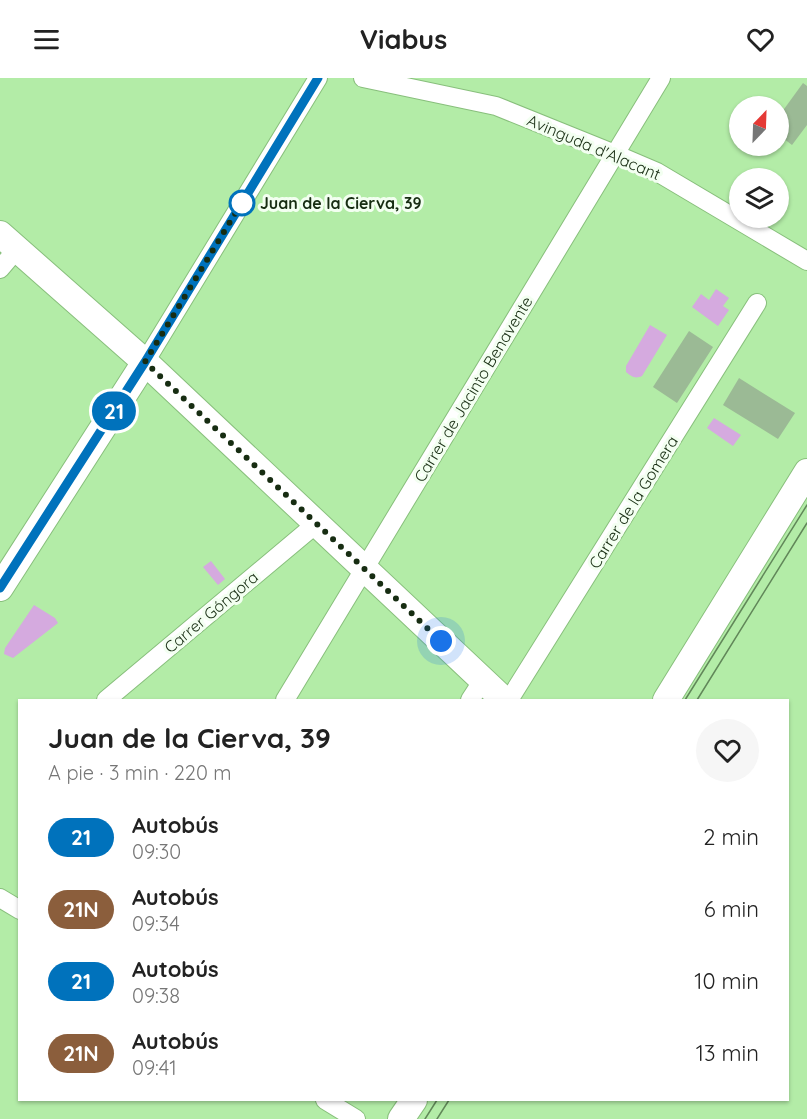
<!DOCTYPE html>
<html lang="es">
<head>
<meta charset="utf-8">
<style>
	:root { --surface:#fff; --page:#f6f6f6; --text:#222; --muted:#767676 }
	body { margin:0; font-family:Quicksand,sans-serif; background:var(--page); color:var(--text); height:100vh; display:flex; flex-direction:column; font-size:22px; white-space:nowrap }
	* { box-sizing:border-box; margin:0 }
	p { font-size:20px; color:var(--muted) }
	.icon { flex:none; width:33px; height:33px; fill:none; stroke:currentColor; stroke-width:2; stroke-linecap:round; stroke-linejoin:round }
	.map { position:relative; flex:1; overflow:hidden }
	.drawer { position:absolute; left:18px; top:621px; width:771px; height:402px; display:flex; flex-direction:column; background:var(--surface); border-radius:0px; box-shadow:0 2px 4px #0004 }
	.drawer>* { flex:none }
	.badge { padding:0 12px; border-radius:20px; font-size:21px; line-height:39px }
	.needle { width:39px; rotate:23deg }
	.buttons { position:absolute; left:729px; top:18px; display:grid; gap:12px }
	.buttons a { display:grid; place-items:center; width:60px; height:60px; border-radius:50%; background:var(--surface); box-shadow:0 2px 4px #0004; font-size:30px }
	.you { position:absolute; width:30px; height:30px; margin:-15px; border:4px solid #fff; border-radius:50%; background:#1a73e8; box-shadow:0 0 0 9px #1a73e833 }
	.map>.badge { position:absolute; translate:-50% -50%; box-shadow:0 0 0 3px #fff }
	.round { display:grid; place-items:center; flex:none; width:63px; height:63px; border-radius:32px; background:var(--page) }
	.overview { display:flex; align-items:center; justify-content:space-between; height:102px; padding:0 30px }
	h1 { font-size:28px; font-weight:800; line-height:45px }
	ul { padding:0; list-style:none }
	li { display:flex; align-items:center; gap:18px; height:72px; padding:0 30px }
	li div { flex:1 }
	li b { display:block; font-size:22px }
	li em { font-style:normal }
	li .badge { min-width:66px; font-weight:700; text-align:center }
	header { display:flex; justify-content:space-between; align-items:center; height:78px; padding:0 30px; background:var(--surface); font-size:27px; font-weight:800 }
	.map>svg:first-child { display:block }
	.green { fill:#9bba95 }
	.water { fill:#d5aadf }
	.lines { fill:none; stroke-linecap:round; stroke-linejoin:round }
	.street-casing { stroke:#88bf7c; stroke-width:20 }
	.secondary-casing { stroke:#88bf7c; stroke-width:28 }
	.street { stroke:#fff; stroke-width:18 }
	.secondary { stroke:#fff; stroke-width:26 }
	.tram { stroke:#618759; stroke-width:1.5 }
	.line-casing { stroke:#fff; stroke-width:14 }
	.line { stroke:#0072bc; stroke-width:9 }
	.walk { stroke:#172d12; stroke-width:6; stroke-dasharray:0 10.8 }
	.stop-dot { fill:#fff; stroke:#0072bc; stroke-width:3 }
	.labels { text-anchor:middle; dominant-baseline:central; stroke-width:6; stroke-linejoin:round; paint-order:stroke }
	.street-label { font-size:16px; fill:#172d12; stroke:#f3fff1 }
	.stop-label { font-size:16px; font-weight:bold; fill:#172d12; stroke:#f3fff1; text-anchor:start }
</style>
</head>
<body>
<header><svg class="icon" aria-label="menu" viewBox="0 0 24 24"><path d="M4 6h16M4 12h16M4 18h16"/></svg>Viabus<svg class="icon" aria-label="heart" viewBox="0 0 24 24"><path d="M12 20l-8-8c-3-5 5-10 8-4 3-6 11-1 8 4z"/></svg></header>
<div class="map">
<svg width="807" height="1041" viewBox="0 0 807 1041">
	<rect width="100%" height="100%" fill="#b3eca7"/>
	<g class="green">
		<path d="M803 5 807 8V47L792 67 779 57V38Z"/>
		<path d="M689 253 713 269 677 325 653 309Z"/>
		<path d="M739 300 795 335 778 361 723 327Z"/>
	</g>
	<g class="water">
		<path d="M716 211 729 220 723 228 729 232 718 248 692 229 701 216 709 222Z"/>
		<path d="M650 247 667 257 642 298C635 301 632 299 626 294V288Z"/>
		<path d="M714 340 741 357 733 368 707 350Z"/>
		<path d="M211 483 225 501 218 507 203 489Z"/>
		<path d="M34 527 55 540 58 545 13 580 4 576 5 570Z"/>
	</g>
	<g class="lines">
		<defs>
			<g id="street">
				<path d="M363 0 496 28 615 76 657 94 807 183"/>
				<path d="M0 191 17 171"/>
				<path d="M145 284 318 0"/>
				<path d="M106 622 316 446"/>
				<path d="M285 622 661 0"/>
				<path d="M470 622 483 602"/>
				<path d="M509 622 757 225"/>
				<path d="M0 820 20 832"/>
				<path d="M325 1022 356 1041"/>
			</g>
			<g id="secondary">
				<path d="M0 156 145 284 504 622"/>
				<path d="M0 510 145 284"/>
				<path d="M666 622 807 394"/>
				<path d="M401 1041 414 1022"/>
			</g>
		</defs>
		<use href="#street" class="street-casing"/>
		<use href="#secondary" class="secondary-casing"/>
		<use href="#street" class="street"/>
		<use href="#secondary" class="secondary"/>
		<g class="tram">
			<path d="M685 622 807 427"/>
			<path d="M697 622 807 445"/>
			<path d="M425 1041 437 1022"/>
			<path d="M437 1041 449 1022"/>
		</g>
	</g>
	<g class="lines">
		<defs>
			<path id="line" d="M0 510 145 284 318 0"/>
		</defs>
		<use href="#line" class="line-casing"/>
		<use href="#line" class="line"/>
		<path class="walk" d="M242 125 244 121 145 284 441 563"/>
	</g>
	<circle class="stop-dot" cx="242" cy="125" r="12"/>
	<g class="labels">
		<g class="street-label">
			<text transform="translate(594 69) rotate(23)">Avinguda d'Alacant</text>
			<text transform="translate(473 311) rotate(-59)">Carrer de Jacinto Benavente</text>
			<text transform="translate(633 424) rotate(-58)">Carrer de la Gomera</text>
			<text transform="translate(211 534) rotate(-40)">Carrer Góngora</text>
		</g>
		<g class="stop-label">
			<text x="260" y="125">Juan de la Cierva, 39</text>
		</g>
	</g>
</svg>
<div class="buttons">
<a><svg class="needle" viewBox="-14 -14 28 28"><path d="M0-13l5 13h-10z" fill="#e53935"/><path d="M0 13l5-13h-10z" fill="#767676"/></svg></a>
<a><svg class="icon" aria-label="layers" viewBox="0 0 24 24"><path d="M12 4l9 5-9 5-9-5zM3 14l9 5 9-5"/></svg></a>
</div>
<div class="you" style="left:441px;top:563px"></div>
<b class="badge" style="left:114px;top:333px;background:#0072bc;color:#fff">21</b>
<section class="drawer">
<div class="overview"><div><h1>Juan de la Cierva, 39</h1><p>A pie · 3 min · 220 m</p></div><a class="round"><svg class="icon" aria-label="heart" viewBox="0 0 24 24"><path d="M12 20l-8-8c-3-5 5-10 8-4 3-6 11-1 8 4z"/></svg></a></div>
<ul>
<li><span class="badge" style="background:#0072bc;color:#fff">21</span><div><b>Autobús</b><p>09:30</p></div><em>2 min</em></li>
<li><span class="badge" style="background:#8b5e3c;color:#fff">21N</span><div><b>Autobús</b><p>09:34</p></div><em>6 min</em></li>
<li><span class="badge" style="background:#0072bc;color:#fff">21</span><div><b>Autobús</b><p>09:38</p></div><em>10 min</em></li>
<li><span class="badge" style="background:#8b5e3c;color:#fff">21N</span><div><b>Autobús</b><p>09:41</p></div><em>13 min</em></li>
</ul>
</section>
</div>
</body>
</html>
